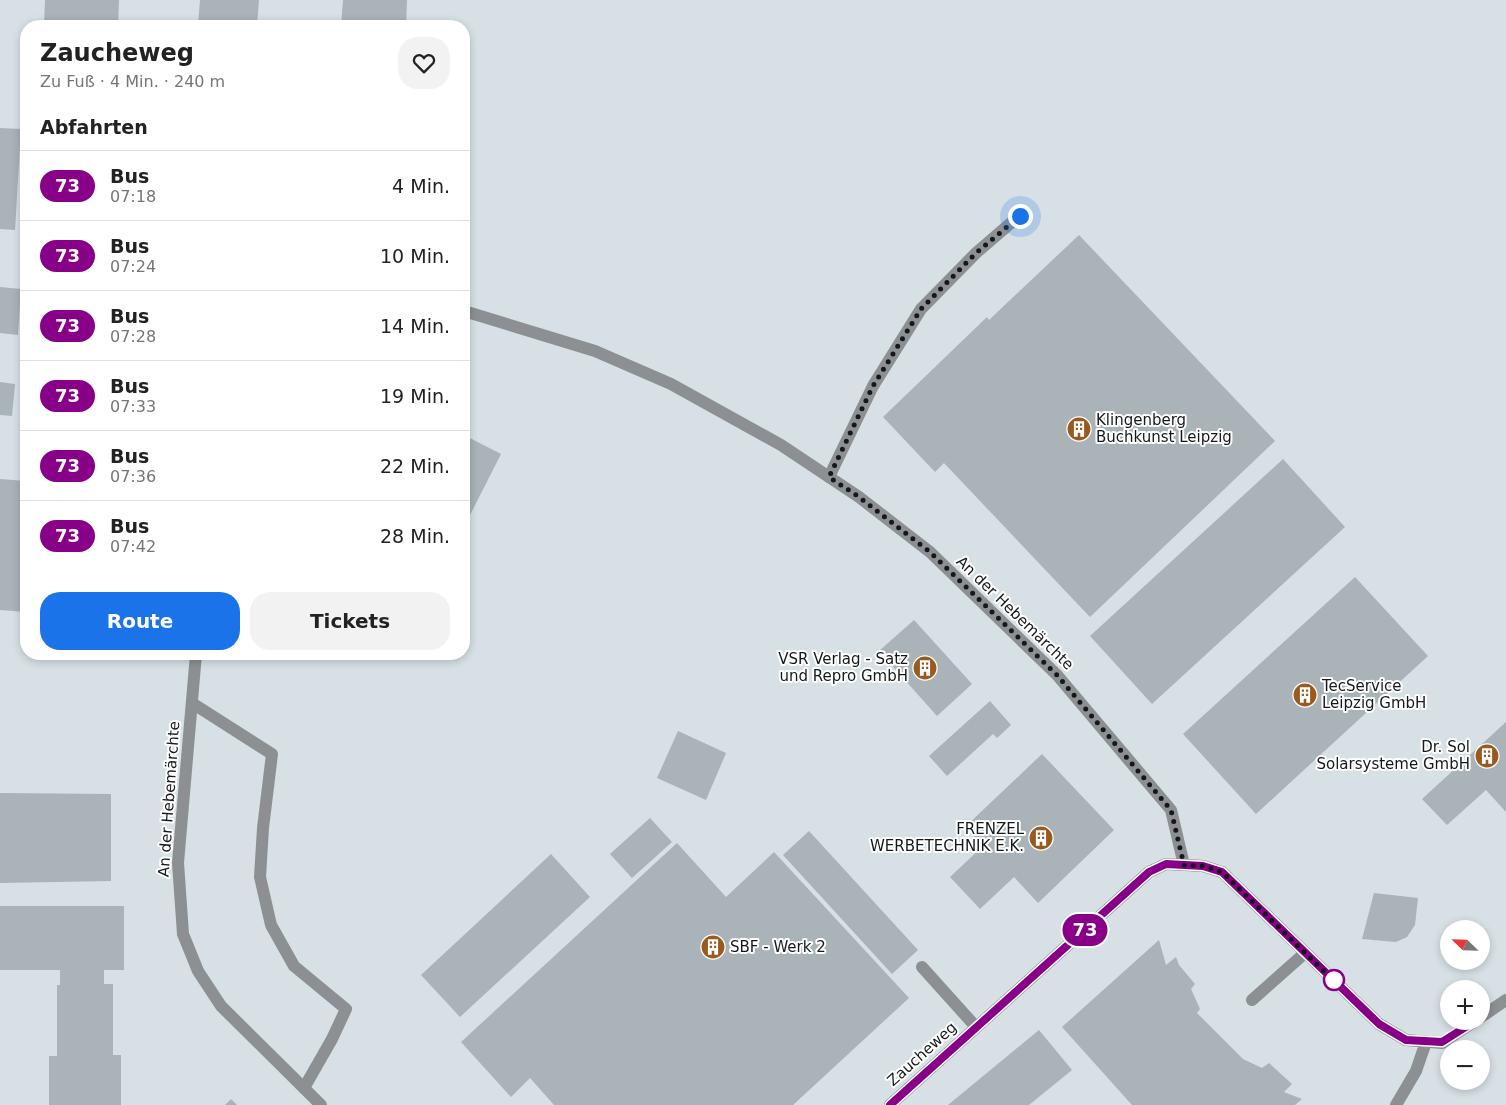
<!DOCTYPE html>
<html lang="de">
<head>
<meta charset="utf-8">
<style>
	:root { --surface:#fff; --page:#f2f2f2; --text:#222; --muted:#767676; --line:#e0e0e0; --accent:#1a73e8 }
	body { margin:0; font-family:"DejaVu Sans",sans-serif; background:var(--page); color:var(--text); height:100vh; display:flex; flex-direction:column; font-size:19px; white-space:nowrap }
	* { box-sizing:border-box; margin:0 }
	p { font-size:16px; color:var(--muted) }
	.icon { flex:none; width:28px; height:28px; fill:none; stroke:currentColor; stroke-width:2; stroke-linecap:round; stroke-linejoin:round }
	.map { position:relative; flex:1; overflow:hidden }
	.side { position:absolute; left:20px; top:20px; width:450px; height:640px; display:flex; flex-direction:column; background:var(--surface); border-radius:20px; box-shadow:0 2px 8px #0003 }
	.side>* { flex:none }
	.badge { padding:0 10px; border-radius:16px; font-size:18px; line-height:32px }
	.needle { width:32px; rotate:293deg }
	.fabs { position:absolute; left:1440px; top:920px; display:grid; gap:10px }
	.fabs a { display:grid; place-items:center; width:50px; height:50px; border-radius:50%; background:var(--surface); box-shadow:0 2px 8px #0003; font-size:25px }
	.you { position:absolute; width:25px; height:25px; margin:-12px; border:4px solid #fff; border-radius:50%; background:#1a73e8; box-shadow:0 0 0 8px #1a73e833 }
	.map>.badge { position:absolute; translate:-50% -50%; box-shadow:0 0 0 2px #fff }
	h2 { padding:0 20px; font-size:19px; line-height:45px }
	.round { display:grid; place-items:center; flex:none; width:52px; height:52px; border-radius:20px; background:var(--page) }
	.summary { display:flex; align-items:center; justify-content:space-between; height:85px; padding:0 20px }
	h1 { font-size:24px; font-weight:700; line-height:38px }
	.cta { display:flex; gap:10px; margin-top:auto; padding:10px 20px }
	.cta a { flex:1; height:58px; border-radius:20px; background:var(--accent); color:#fff; font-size:20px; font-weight:700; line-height:58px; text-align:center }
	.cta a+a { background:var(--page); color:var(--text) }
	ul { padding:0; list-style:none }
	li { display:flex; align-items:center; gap:15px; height:70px; padding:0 20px; border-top:1px solid var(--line) }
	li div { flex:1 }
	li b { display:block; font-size:19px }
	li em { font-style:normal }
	li .badge { min-width:55px; font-weight:700; text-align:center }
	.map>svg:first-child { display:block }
	.building { fill:#a9b3b8 }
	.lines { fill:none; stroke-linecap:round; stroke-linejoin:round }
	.minor { stroke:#8c9093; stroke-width:12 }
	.line-casing { stroke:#fff; stroke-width:11 }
	.line { stroke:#808; stroke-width:8 }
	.walk { stroke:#15181a; stroke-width:5; stroke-dasharray:0 9 }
	.stop-dot { fill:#fff; stroke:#808; stroke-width:2.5 }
	.labels { text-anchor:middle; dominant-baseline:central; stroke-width:4; stroke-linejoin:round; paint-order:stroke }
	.poi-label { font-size:15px; fill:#15181a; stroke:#fff; text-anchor:start }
	.street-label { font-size:15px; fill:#15181a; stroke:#fff }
</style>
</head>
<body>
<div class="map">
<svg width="1506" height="1105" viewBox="0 0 1506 1105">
	<rect width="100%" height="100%" fill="#d6e0e5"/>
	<g class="building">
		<path d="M45 0H119L118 26H44Z"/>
		<path d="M200 0H259L257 26H198Z"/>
		<path d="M343 0H407L406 26H341Z"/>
		<path d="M0 128 21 129 15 230 0 229Z"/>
		<path d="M1079 235 1275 441 1090 617 944 463 935 472 883 417 987 317 989 320Z"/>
		<path d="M0 287 21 289 18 335 0 333Z"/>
		<path d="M0 382 15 384 12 416 0 415Z"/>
		<path d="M464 435 501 454 466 523 464 522Z"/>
		<path d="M1283 459 1345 527 1152 704 1090 636Z"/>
		<path d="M0 479 26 481V612L0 610Z"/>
		<path d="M1355 577 1428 656 1256 814 1183 734Z"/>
		<path d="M914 620 972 684 937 716 879 651Z"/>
		<path d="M990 701 1011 725 997 738 993 734 947 776 929 756Z"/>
		<path d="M1506 722V812L1486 790 1447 825 1422 799Z"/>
		<path d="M678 731 726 753 706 800 657 778Z"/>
		<path d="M1042 754 1114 830 1038 903 1014 877 980 909 950 877 983 846 965 827Z"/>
		<path d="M0 793 111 794V881L0 883Z"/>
		<path d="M650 818 672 842 632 878 610 854Z"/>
		<path d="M809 831 918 950 892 974 783 855Z"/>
		<path d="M677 843 726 897 774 852 909 998 793 1105H554L530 1078 511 1097 461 1042Z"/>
		<path d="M551 854 590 897 460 1017 421 975Z"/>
		<path d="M1374 893 1418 898 1415 925 1407 937 1396 942 1362 939Z"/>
		<path d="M0 906H124V970H104V984H113V1055H121V1105H49V1056H57V985H60V970H0Z"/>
		<path d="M1159 940 1166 965 1176 957 1179 965 1195 984 1191 989 1200 1009 1197 1013 1243 1059 1262 1068 1269 1063 1292 1084 1284 1092 1302 1099 1295 1105H1132L1062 1027Z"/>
		<path d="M1039 1030 1072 1070 1029 1105H948Z"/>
		<path d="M231 1099 237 1105H225Z"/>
	</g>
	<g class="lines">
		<g class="minor">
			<path d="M464 311 595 351 671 384 781 445 859 497 930 552 1057 675 1171 810 1184 865"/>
			<path d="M829 477 873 386 921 309 976 253 1020 215"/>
			<path d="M196 654 178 863 183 934 198 971 221 1006 321 1105"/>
			<path d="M192 703 272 754 263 828 260 877 271 925 294 966 346 1009 332 1039 304 1088"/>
			<path d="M922 967 976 1027"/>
			<path d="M1252 1000 1305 953"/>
			<path d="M1481 1017 1506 1000"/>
			<path d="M890 1105 1149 872 1166 864 1203 866 1222 872 1379 1024 1406 1040 1442 1043 1475 1021"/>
			<path d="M1396 1105 1416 1071 1426 1042"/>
		</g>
	</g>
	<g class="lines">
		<defs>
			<path id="line" d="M890 1105 1149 872 1166 864 1203 866 1222 872 1379 1024 1406 1040 1442 1042 1475 1021"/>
		</defs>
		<use href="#line" class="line-casing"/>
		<use href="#line" class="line"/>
		<path class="walk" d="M1020 216 976 253 921 309 873 386 829 477 859 497 930 552 1057 675 1171 810 1184 865 1203 866 1222 872 1335 982 1334 980"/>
	</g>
	<defs>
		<symbol id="building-disc" viewBox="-11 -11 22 22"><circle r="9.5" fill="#985a1f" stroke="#fff"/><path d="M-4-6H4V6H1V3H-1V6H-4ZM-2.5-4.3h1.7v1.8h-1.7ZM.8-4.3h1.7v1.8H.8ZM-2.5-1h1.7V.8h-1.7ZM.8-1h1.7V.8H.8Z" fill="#fff"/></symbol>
	</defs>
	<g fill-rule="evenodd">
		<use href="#building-disc" x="1065" y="415" width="28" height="28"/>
		<use href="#building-disc" x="911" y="654" width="28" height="28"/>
		<use href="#building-disc" x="1291" y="681" width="28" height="28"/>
		<use href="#building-disc" x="1473" y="742" width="28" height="28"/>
		<use href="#building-disc" x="1027" y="824" width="28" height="28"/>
		<use href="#building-disc" x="699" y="933" width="28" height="28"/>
	</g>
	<circle class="stop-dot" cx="1334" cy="980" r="10"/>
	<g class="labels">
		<g class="poi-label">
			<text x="1096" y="420">Klingenberg<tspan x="1096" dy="17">Buchkunst Leipzig</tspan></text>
			<text x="908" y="659" text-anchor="end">VSR Verlag - Satz<tspan x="908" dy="17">und Repro GmbH</tspan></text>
			<text x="1322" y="686">TecService<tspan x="1322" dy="17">Leipzig GmbH</tspan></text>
			<text x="1470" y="747" text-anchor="end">Dr. Sol<tspan x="1470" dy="17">Solarsysteme GmbH</tspan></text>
			<text x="1024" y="829" text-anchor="end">FRENZEL<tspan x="1024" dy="17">WERBETECHNIK E.K.</tspan></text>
			<text x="730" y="947">SBF - Werk 2</text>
		</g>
		<g class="street-label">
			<text transform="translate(1015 613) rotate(44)">An der Hebemärchte</text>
			<text transform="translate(169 799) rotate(-86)">An der Hebemärchte</text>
			<text transform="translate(922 1054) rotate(-42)">Zaucheweg</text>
		</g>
	</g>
</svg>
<div class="fabs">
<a><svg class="needle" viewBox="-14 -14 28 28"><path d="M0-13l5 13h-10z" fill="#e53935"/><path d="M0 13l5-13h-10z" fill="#767676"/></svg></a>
<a>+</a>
<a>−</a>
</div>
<div class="you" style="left:1020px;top:216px"></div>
<b class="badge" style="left:1085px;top:930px;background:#808;color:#fff">73</b>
<section class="side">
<div class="summary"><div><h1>Zaucheweg</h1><p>Zu Fuß · 4 Min. · 240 m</p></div><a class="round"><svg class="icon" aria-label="heart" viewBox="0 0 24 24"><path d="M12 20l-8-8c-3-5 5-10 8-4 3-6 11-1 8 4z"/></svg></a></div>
<h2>Abfahrten</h2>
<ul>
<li><span class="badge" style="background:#808;color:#fff">73</span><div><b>Bus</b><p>07:18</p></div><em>4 Min.</em></li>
<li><span class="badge" style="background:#808;color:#fff">73</span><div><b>Bus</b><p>07:24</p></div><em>10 Min.</em></li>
<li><span class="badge" style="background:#808;color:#fff">73</span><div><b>Bus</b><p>07:28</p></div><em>14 Min.</em></li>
<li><span class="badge" style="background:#808;color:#fff">73</span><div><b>Bus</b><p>07:33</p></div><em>19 Min.</em></li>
<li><span class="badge" style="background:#808;color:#fff">73</span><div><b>Bus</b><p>07:36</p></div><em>22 Min.</em></li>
<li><span class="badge" style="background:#808;color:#fff">73</span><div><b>Bus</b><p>07:42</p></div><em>28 Min.</em></li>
</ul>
<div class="cta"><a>Route</a><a>Tickets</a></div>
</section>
</div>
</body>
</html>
